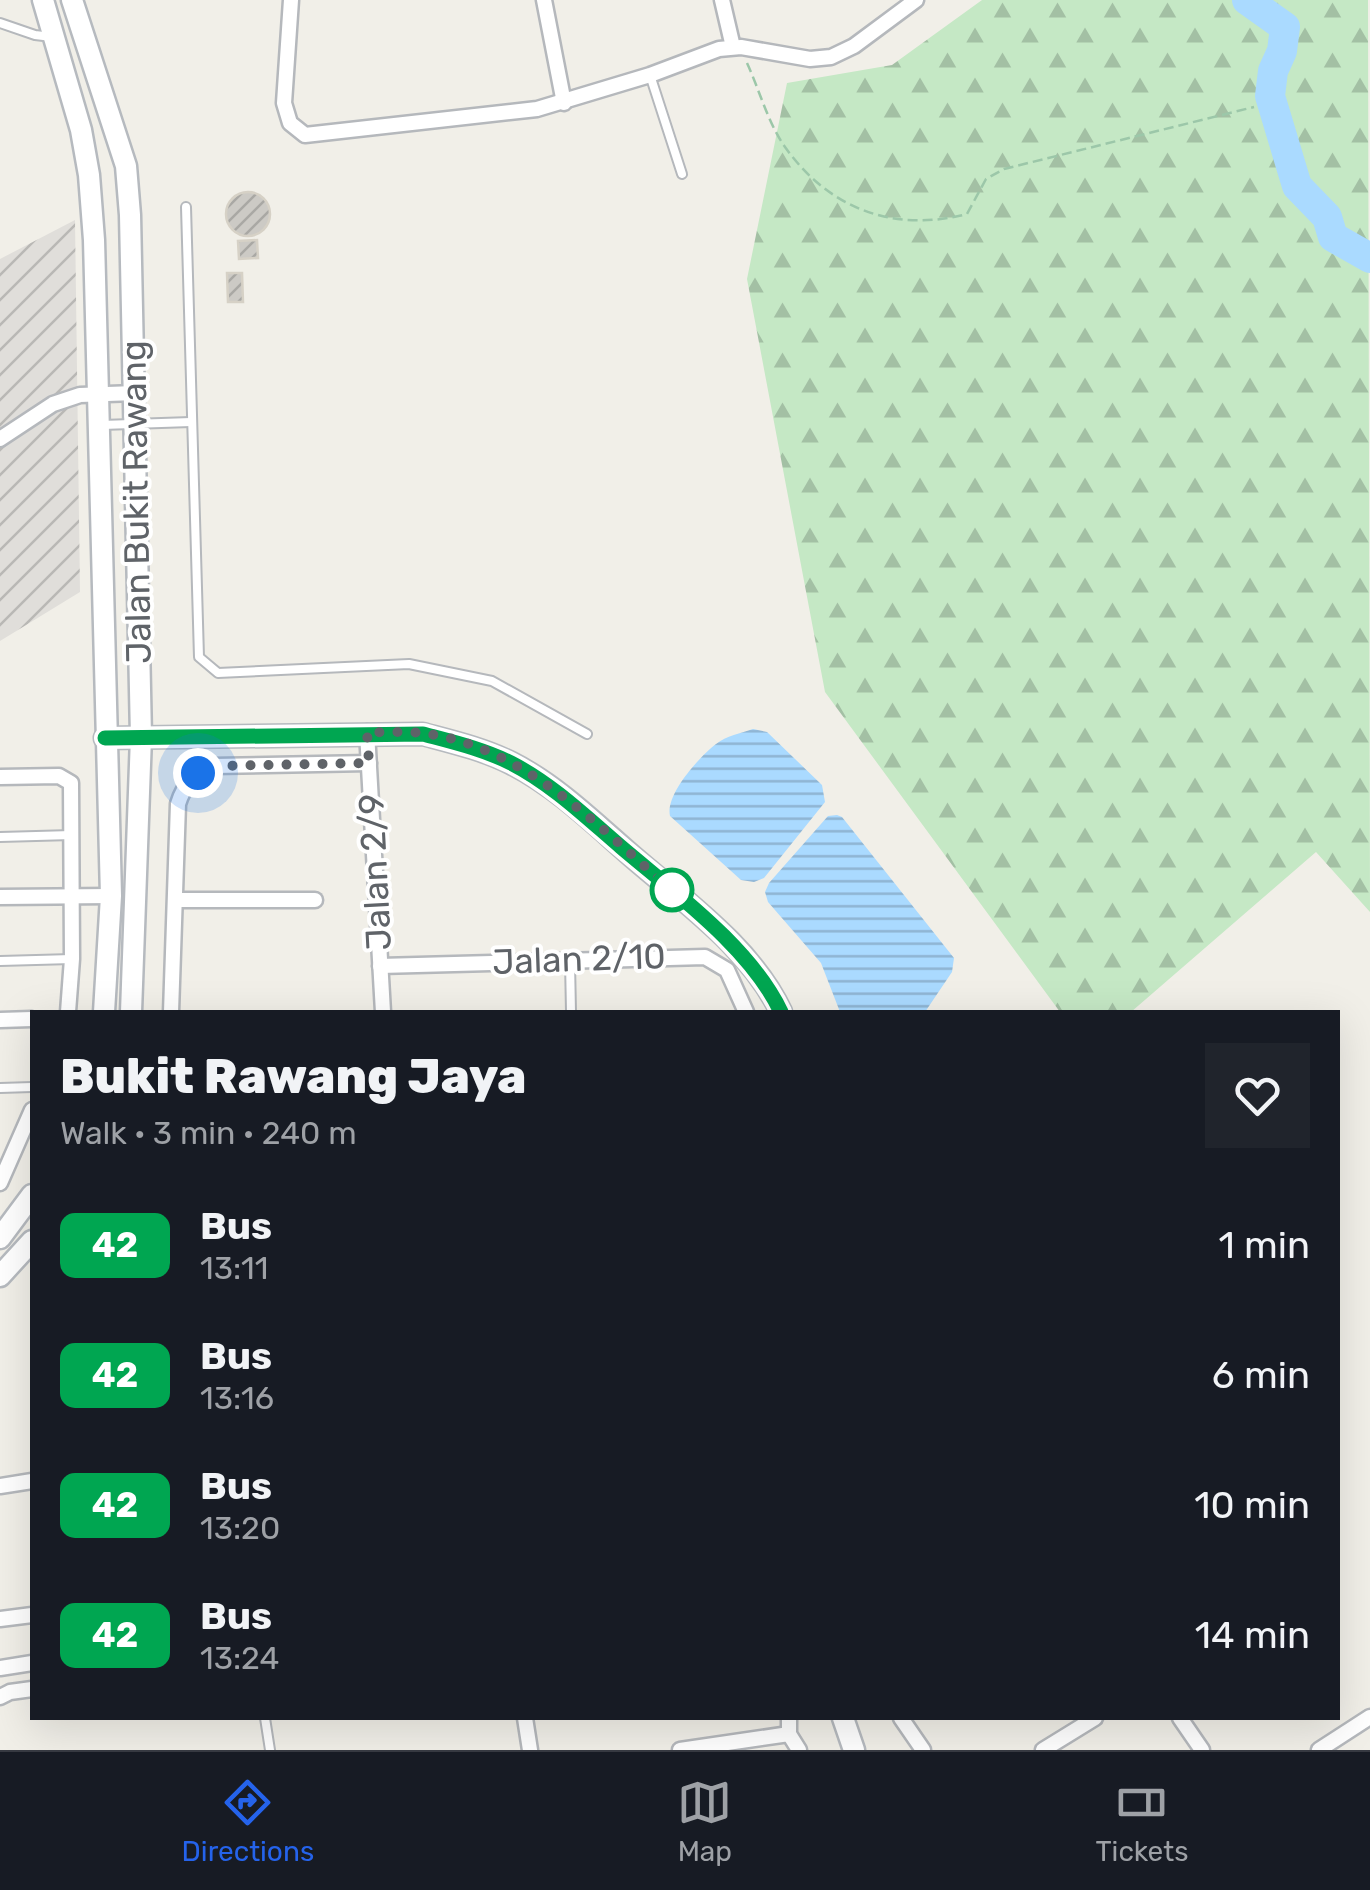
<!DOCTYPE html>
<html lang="en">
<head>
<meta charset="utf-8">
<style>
	:root { --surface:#171b24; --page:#20242c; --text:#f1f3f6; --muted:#9ea1a6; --line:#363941; --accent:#2563eb }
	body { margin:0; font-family:Rubik,sans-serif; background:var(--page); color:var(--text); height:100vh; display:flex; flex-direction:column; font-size:38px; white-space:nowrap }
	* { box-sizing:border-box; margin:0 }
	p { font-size:32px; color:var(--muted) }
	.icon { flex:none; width:55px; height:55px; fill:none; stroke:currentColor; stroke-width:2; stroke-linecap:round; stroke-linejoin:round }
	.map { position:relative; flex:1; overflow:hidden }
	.side { position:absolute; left:30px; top:1010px; width:1310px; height:710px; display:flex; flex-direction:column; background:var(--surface); border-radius:0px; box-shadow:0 10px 40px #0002 }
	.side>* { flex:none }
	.badge { padding:0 20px; border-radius:15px; font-size:35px; line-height:65px }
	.you { position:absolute; width:50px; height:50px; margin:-25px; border:8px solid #fff; border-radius:50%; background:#1a73e8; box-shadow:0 0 0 15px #1a73e833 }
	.map>.badge { position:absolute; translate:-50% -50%; box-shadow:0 0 0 5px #fff }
	.round { display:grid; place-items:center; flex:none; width:105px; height:105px; border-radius:0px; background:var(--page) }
	.summary { display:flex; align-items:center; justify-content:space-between; height:170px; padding:0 30px }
	h1 { font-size:48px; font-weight:800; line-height:75px }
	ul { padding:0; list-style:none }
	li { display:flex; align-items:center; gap:30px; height:130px; padding:0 30px }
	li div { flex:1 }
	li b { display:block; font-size:38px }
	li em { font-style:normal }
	li .badge { min-width:110px; font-weight:700; text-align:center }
	.dock { display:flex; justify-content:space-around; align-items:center; height:140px; border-top:2px solid var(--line); background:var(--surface); font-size:28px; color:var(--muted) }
	.dock a { display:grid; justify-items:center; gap:5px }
	.dock .selected { color:var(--accent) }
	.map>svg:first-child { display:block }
	.industrial { fill:url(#industrial-furrows) }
	.forest { fill:url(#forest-firs) }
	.water { fill:url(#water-rules) }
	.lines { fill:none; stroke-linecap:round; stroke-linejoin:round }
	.river { stroke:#aadaff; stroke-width:30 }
	.building { fill:url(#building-hatch); stroke:#d6d1c6; stroke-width:2.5 }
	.lane-casing { stroke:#b5b8bc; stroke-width:12 }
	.street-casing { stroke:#b5b8bc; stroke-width:19 }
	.secondary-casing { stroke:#b6babf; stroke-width:25 }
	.path { stroke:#9cc7a9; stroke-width:2.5; stroke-dasharray:10 5; stroke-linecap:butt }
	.lane { stroke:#fff; stroke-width:8 }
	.street { stroke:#fff; stroke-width:14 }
	.secondary { stroke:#fff; stroke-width:20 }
	.line-casing { stroke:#fff; stroke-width:22 }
	.line { stroke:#00a651; stroke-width:15 }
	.walk { stroke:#5f6368; stroke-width:10; stroke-dasharray:0 18 }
	.stop-dot { fill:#fff; stroke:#00a651; stroke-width:5 }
	.labels { text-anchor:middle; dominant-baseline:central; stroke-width:8; stroke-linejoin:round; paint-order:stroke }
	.street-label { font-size:35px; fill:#5f6368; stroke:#fff }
</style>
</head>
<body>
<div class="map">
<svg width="1370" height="1750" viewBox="0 0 1370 1750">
	<defs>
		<pattern id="industrial-furrows" width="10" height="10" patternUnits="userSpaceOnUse" patternTransform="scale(2.5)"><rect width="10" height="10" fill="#e0deda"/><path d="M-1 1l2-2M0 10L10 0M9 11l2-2" fill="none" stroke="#b9b8b5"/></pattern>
		<pattern id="forest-firs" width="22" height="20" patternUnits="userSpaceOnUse" patternTransform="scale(2.5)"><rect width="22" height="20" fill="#c5e8c5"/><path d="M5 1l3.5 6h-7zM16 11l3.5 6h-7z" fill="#a3c0a4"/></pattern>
		<pattern id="water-rules" width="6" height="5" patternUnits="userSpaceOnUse" patternTransform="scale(2.5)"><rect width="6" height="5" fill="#aadaff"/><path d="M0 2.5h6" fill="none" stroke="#8eb4d2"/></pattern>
		<pattern id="building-hatch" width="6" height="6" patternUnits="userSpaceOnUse" patternTransform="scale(2.5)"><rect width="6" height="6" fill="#cccac5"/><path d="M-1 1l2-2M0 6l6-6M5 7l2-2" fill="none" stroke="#a9a8a4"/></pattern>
	</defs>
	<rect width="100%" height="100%" fill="#f1efe8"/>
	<path class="industrial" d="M75 220 80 592 0 641V259Z"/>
	<path class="forest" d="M982 0H1368L1370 912 1316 852 1131 1012H1060L825 692 747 279 787 83 892 65Z"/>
	<g class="water">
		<path d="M753 729 767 732 822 785 825 802 764 878 754 882 741 880 670 816C665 795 699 757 716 744 726 736 741 733 753 729Z"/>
		<path d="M837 815 842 817 954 958 952 972 925 1012H840L821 963 768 902 765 892 769 883 828 816Z"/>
	</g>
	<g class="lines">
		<path class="river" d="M1247 0 1285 27 1282 51 1273 71 1270 96 1297 186 1327 217 1333 237 1370 258"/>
	</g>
	<g class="building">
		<circle cx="248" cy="214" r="22"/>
		<path d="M257 240 258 258 239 259 238 241Z"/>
		<path d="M227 273H242L243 302H228Z"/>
	</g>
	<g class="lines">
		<defs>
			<g id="lane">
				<path d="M0 23 35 35 52 37"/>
				<path d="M650 75 682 174"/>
				<path d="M186 207 199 657 218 673 409 664 492 681 587 734"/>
				<path d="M102 425 191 422"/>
				<path d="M0 837 72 835"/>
				<path d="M0 961 72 959"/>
				<path d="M570 962 571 1012"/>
				<path d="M0 1088 32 1087"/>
				<path d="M265 1718 270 1750"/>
			</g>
			<g id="street">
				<path d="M291 0 284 103 290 123 305 135 537 109 650 75 719 49 741 47 810 59 831 57 854 46 916 0"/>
				<path d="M544 0 564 103"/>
				<path d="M722 0 733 47"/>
				<path d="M0 439 53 404 80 395 135 393"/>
				<path d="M367 732 383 1012"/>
				<path d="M0 777 59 776 71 783 72 959 68 1012"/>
				<path d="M0 897 111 896"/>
				<path d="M176 900H315"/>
				<path d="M380 966 705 957 727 970 746 1012"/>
				<path d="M171 1012 178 804C184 784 195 774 214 766L369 763"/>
				<path d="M0 1020 32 1019"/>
				<path d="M0 1183 32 1110"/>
				<path d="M0 1486 32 1481"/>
				<path d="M0 1619 32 1615"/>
				<path d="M0 1668 32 1663"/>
				<path d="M0 1697 10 1692 32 1689"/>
				<path d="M525 1718 530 1750"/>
				<path d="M789 1718V1734L799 1750"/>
				<path d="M901 1718 923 1750"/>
				<path d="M1180 1718 1202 1750"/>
				<path d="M680 1750 789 1734"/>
				<path d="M1043 1750 1095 1718"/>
				<path d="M1319 1750 1370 1717"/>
			</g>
			<g id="secondary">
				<path d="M43 0 81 130 89 175 94 240 111 896 104 1012"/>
				<path d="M72 0 126 166 130 215 141 737 131 1012"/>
				<path d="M105 738 423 734C453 742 483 749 511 763 557 786 595 824 633 857 685 902 752 949 781 1012"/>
				<path d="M0 1238 32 1195"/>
				<path d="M0 1276 32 1241"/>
				<path d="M843 1718 854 1750"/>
			</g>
		</defs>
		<use href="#lane" class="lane-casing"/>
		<use href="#street" class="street-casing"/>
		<use href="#secondary" class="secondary-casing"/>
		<path class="path" d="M747 63C759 89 768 123 785 147 829 209 894 233 967 214L986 179 1004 169 1254 107"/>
		<use href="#lane" class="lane"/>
		<use href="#street" class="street"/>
		<use href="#secondary" class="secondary"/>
	</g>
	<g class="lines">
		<defs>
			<path id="line" d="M105 738 423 734C453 742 483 749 511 763 552 784 586 817 621 847 675 893 751 948 781 1012"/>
		</defs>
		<use href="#line" class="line-casing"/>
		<use href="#line" class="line"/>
		<path class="walk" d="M198 773 214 766 369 763 367 732C385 733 404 731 421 733 525 745 603 831 678 896L672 890"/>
	</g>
	<circle class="stop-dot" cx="672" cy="890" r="20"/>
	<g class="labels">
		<g class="street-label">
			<text transform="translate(136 502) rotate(-91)">Jalan Bukit Rawang</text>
			<text transform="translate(375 872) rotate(-93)">Jalan 2/9</text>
			<text transform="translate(579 959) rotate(-2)">Jalan 2/10</text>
		</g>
	</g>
</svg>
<div class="you" style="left:198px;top:773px"></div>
<section class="side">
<div class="summary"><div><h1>Bukit Rawang Jaya</h1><p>Walk · 3 min · 240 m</p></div><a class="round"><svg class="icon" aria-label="heart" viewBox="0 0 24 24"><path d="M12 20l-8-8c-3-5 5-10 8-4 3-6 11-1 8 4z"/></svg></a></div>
<ul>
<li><span class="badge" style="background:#00a651;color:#fff">42</span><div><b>Bus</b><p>13:11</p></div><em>1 min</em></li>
<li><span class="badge" style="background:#00a651;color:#fff">42</span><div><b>Bus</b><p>13:16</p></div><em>6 min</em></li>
<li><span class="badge" style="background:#00a651;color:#fff">42</span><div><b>Bus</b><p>13:20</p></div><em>10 min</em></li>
<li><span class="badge" style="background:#00a651;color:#fff">42</span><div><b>Bus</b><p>13:24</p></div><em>14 min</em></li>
</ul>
</section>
</div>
<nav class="dock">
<a class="selected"><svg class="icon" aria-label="directions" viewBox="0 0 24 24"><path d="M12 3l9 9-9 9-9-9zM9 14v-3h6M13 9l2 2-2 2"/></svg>Directions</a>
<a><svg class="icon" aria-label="map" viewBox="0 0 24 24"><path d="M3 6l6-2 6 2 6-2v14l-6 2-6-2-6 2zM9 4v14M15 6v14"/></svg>Map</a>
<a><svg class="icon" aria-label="tickets" viewBox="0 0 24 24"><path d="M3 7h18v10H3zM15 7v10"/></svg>Tickets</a>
</nav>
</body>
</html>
